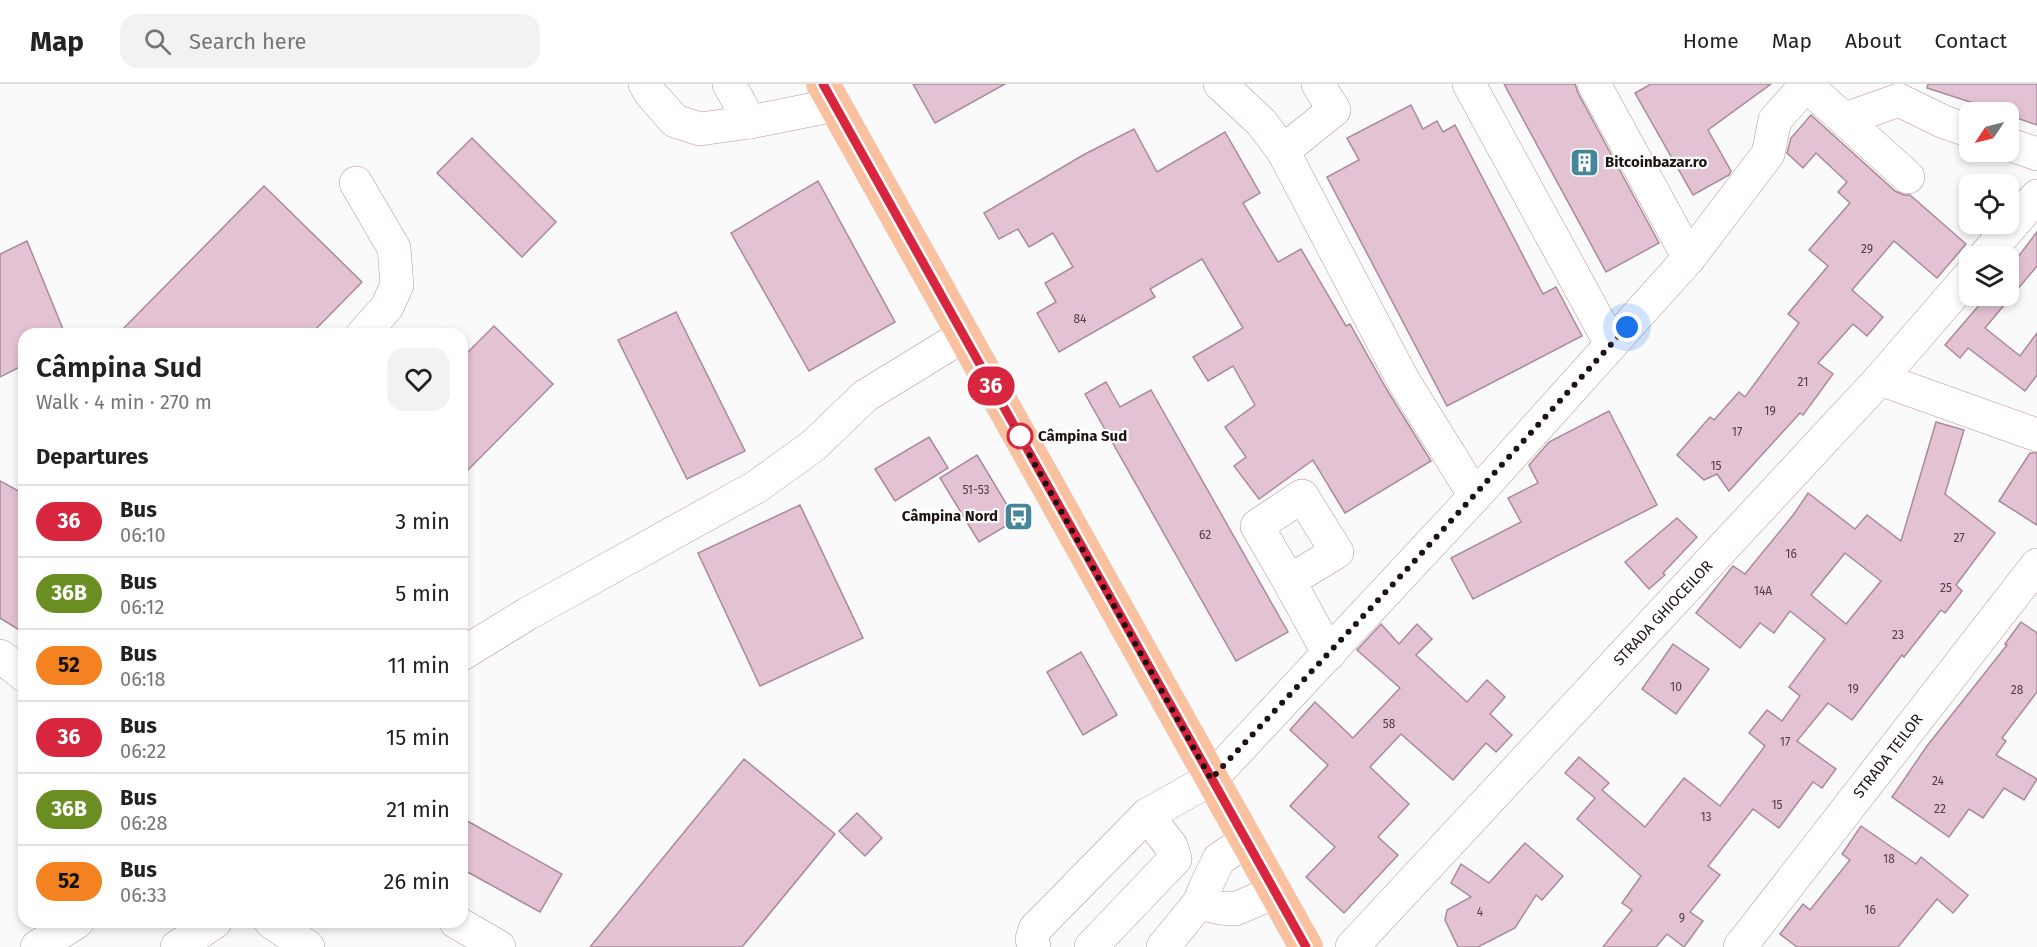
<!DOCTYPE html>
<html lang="en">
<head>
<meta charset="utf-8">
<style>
	:root { --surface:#fff; --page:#f2f2f2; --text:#222; --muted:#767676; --line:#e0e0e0 }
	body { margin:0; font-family:"Fira Sans",sans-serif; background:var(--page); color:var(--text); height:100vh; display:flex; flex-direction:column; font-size:22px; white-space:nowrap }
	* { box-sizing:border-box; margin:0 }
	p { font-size:20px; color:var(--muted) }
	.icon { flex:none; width:33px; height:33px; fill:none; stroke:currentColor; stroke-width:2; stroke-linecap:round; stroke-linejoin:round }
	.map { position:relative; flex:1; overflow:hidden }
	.details { position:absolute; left:18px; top:244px; width:450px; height:600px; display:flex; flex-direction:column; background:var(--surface); border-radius:18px; box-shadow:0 3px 9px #0003 }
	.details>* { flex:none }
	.badge { padding:0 12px; border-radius:20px; font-size:21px; line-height:39px }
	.needle { width:39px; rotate:235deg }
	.tools { position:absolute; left:1959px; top:18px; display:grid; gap:12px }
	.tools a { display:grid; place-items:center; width:60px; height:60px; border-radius:12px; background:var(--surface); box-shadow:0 3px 9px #0003; font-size:30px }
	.you { position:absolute; width:30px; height:30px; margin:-15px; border:4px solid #fff; border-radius:50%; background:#1a73e8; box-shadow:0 0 0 9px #1a73e833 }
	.map>.badge { position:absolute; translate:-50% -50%; box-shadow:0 0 0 3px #fff }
	h2 { padding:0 18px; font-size:22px; line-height:54px }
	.round { display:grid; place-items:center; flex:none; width:63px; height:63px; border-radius:18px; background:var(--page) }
	.headline { display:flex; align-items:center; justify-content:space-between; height:102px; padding:0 18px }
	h1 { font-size:28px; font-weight:600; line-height:45px }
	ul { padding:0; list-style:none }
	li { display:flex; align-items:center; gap:18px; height:72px; padding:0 18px; border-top:2px solid var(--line) }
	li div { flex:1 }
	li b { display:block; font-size:22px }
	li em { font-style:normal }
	li .badge { min-width:66px; font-weight:700; text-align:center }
	header { display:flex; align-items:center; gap:36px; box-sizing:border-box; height:84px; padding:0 30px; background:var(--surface); border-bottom:2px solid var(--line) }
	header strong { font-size:28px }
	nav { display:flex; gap:33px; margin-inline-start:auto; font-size:21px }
	.search { width:420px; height:54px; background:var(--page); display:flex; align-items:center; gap:15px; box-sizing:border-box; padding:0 21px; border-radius:18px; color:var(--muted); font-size:22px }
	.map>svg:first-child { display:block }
	.building { fill:#e3c2d3; stroke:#a98a9b; stroke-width:1.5; fill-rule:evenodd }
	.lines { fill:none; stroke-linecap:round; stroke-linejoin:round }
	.minor-casing { stroke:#b89494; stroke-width:34 }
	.major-casing { stroke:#d7d4d4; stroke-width:34 }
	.minor { stroke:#fff; stroke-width:33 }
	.major { stroke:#fbc19e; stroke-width:33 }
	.line-casing { stroke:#fff; stroke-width:14 }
	.line { stroke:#d7263d; stroke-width:9 }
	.walk { stroke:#1f1212; stroke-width:6; stroke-dasharray:0 10.8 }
	.stop-dot { fill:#fff; stroke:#d7263d; stroke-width:3 }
	.labels { text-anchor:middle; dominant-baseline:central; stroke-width:4.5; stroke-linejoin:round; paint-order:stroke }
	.number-label { font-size:12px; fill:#503e42 }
	.poi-label { font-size:15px; font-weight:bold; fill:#1f1212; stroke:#fff; text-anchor:start }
	.stop-label { font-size:15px; font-weight:bold; fill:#1f1212; stroke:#fff; text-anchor:start }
	.street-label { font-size:15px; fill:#1f1212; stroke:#fff }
</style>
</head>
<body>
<header>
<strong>Map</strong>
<div class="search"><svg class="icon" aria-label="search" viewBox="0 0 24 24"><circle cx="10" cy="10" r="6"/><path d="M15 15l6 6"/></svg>Search here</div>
<nav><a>Home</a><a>Map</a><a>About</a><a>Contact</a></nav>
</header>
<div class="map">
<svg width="2037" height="863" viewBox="0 0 2037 863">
	<rect width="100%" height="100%" fill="#fafafa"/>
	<g class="building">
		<path d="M913 0H1005L935 39Z"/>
		<path d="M1504 0H1575L1578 9 1659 159 1606 188Z"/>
		<path d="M1651 0H1771L1708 46 1731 87 1729 91 1693 111 1635 9Z"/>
		<path d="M1928 0H2037V41L2008 31V28H2001L1927 4Z"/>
		<path d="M1411 21 1423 45 1437 37 1443 48 1455 41 1543 210 1556 203 1582 252 1447 322 1327 93 1359 76 1347 54Z"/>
		<path d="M1811 31 1895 107 1904 111H1910L1966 160 1937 194 1894 157 1852 206 1883 233 1867 252 1853 240 1818 279 1833 290 1803 331 1800 329 1729 407 1717 390 1704 396 1677 371 1710 333 1714 336 1739 308 1745 313 1799 239 1788 230 1828 182 1809 166 1850 119 1838 108 1847 98 1816 69 1803 84 1787 69 1791 54Z"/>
		<path d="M1134 45 1157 88 1225 48 1260 109 1243 119 1278 178 1301 165 1346 242 1350 240 1387 306 1431 377 1345 429 1313 376 1259 415 1234 382 1246 373 1225 343 1255 321 1233 282 1208 297 1193 273 1243 244 1202 175 1150 205 1155 213 1059 268 1037 229 1056 218 1045 199 1073 183 1053 149 1029 163 1018 145 999 155 984 129 1085 70Z"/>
		<path d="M472 54 556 138 522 173 437 89Z"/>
		<path d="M818 97 895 238 809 287 731 149Z"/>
		<path d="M264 102 362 198 311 250H118Z"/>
		<path d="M2037 148V182L1985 244 2020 272 2037 249V291L2025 307 1968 264 1960 274 1945 261 1987 212H2008V186Z"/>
		<path d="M27 157 65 250H24V281L0 293V170Z"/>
		<path d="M676 228 745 367 687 395 618 256Z"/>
		<path d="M494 242 553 300 462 392V274Z"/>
		<path d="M1106 298 1120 323 1151 306 1288 548 1236 577 1085 310Z"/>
		<path d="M1609 327 1657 421 1473 515 1451 474 1521 438 1508 414 1538 399 1529 381 1549 358Z"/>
		<path d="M1936 338 1964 346 1945 410 1995 449 1956 501 1962 507 1945 529 1941 526 1904 573 1902 571 1852 636 1828 619 1797 657 1836 685 1822 704 1813 698 1779 744 1753 725 1708 782 1720 791 1690 828 1703 837 1684 863 1667 850 1656 863H1603L1632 826 1622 819 1641 792 1577 735 1595 714 1565 689 1579 673 1609 699 1602 706 1645 743 1684 694 1720 722 1765 662 1749 649 1767 626 1782 637 1800 612 1789 603 1825 555 1790 527 1774 549 1760 539 1740 564 1696 529 1733 482 1745 490 1794 430 1808 409 1855 445 1867 431 1901 457ZM1845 469 1881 497 1846 540 1811 511Z"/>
		<path d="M929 353 948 384 895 417 875 385Z"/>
		<path d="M2030 369H2037V441L1999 417Z"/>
		<path d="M977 371 1016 436 979 458 940 394Z"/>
		<path d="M0 397 24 410V549L0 534Z"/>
		<path d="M800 421 863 554 760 602 698 469Z"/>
		<path d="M1677 434 1697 453 1663 489 1665 491 1649 505 1625 478Z"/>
		<path d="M2021 538 2037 549V608L2002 654 2006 657 1996 671 2037 695 2024 716 2004 704 1983 734 1969 725 1949 753 1892 713 1927 662 2007 561 2005 560Z"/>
		<path d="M1381 540 1399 560 1417 540 1432 555 1416 571 1467 618 1487 596 1505 613 1490 630 1512 651 1496 668 1486 659 1453 696 1401 650 1370 683 1409 720 1378 753 1398 771 1344 829 1306 793 1335 763 1290 722 1328 681 1290 646 1315 618 1353 654 1400 604 1357 566Z"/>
		<path d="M1673 560 1709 585 1676 630 1642 605Z"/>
		<path d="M1081 568 1117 631 1083 651 1047 588Z"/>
		<path d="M744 675 835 750 742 863H590Z"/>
		<path d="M857 729 882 754 865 772 839 747Z"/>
		<path d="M462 734 562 790 540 828 462 785Z"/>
		<path d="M1861 742 1916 780 1921 773 1968 811 1953 829 1937 815 1898 863H1797L1780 850 1803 820 1810 826 1850 776 1842 770Z"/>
		<path d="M1525 759 1563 792 1542 816 1536 811 1515 844 1478 863H1458L1445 836 1447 826 1471 813 1451 799 1461 780 1489 799Z"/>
	</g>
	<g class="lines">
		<defs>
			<g id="minor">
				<path d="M645 0 651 10 675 37 700 45 750 38 835 21"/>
				<path d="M729 0 750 38"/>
				<path d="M1220 0 1261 38 1283 67 1403 296 1475 412"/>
				<path d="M1469 0 1611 260"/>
				<path d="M1594 0 1689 174"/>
				<path d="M1805 0 1908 93"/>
				<path d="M1845 35 1899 16 1944 38 1970 47"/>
				<path d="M2008 60 2037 70"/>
				<path d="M1283 67 1334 26 1318 0"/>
				<path d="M356 99 394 164 397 201 387 223 363 250"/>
				<path d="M1985 172 2037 112"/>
				<path d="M1880 295 2037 351"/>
				<path d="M1289 497 1257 442 1302 412 1337 468 1289 497 1329 570"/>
				<path d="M462 570 527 530 756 403 813 362 865 312 963 252"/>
				<path d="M0 572 24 591"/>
				<path d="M1199 819 1220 824 1235 825 1275 808"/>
				<path d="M271 838 308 863"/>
				<path d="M456 838 499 863"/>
				<path d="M37 863 77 838"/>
				<path d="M177 863 215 838"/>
				<path d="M1034 863 1032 855 1035 845 1147 731"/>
				<path d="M1091 863 1175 775 1171 762 1147 731 1211 695 1475 412 1689 174 1768 70 1775 36 1806 1"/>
				<path d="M1163 863 1199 819 1206 802 1219 775 1246 757"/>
				<path d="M1352 863 1880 295 1970 191"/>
				<path d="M1740 863 2037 481"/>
			</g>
			<path id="major" d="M823 0 1306 863"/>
		</defs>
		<use href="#minor" class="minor-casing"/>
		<use href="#major" class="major-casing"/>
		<use href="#minor" class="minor"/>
		<use href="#major" class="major"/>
	</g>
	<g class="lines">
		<defs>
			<path id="line" d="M823 0 1306 863"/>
		</defs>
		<use href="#line" class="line-casing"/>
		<use href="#line" class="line"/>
		<path class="walk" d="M1020 352 1014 343 1211 695 1410 482 1627 243"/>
	</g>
	<defs>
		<symbol id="building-square" viewBox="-11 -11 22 22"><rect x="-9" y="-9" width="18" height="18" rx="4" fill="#458798" stroke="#fff"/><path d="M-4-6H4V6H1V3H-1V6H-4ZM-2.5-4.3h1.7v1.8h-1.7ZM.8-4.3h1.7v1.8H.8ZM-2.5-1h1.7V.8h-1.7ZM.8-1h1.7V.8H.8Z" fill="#fff"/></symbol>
		<symbol id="bus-square" viewBox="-11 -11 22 22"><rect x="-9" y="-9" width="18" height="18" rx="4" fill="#458798" stroke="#fff"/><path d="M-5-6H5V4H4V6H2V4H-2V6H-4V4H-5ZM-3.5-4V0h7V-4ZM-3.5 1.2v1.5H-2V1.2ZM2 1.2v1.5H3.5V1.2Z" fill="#fff"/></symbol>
	</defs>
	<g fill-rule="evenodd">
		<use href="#building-square" x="1568" y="62" width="33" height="33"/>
		<use href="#bus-square" x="1002" y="416" width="33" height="33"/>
	</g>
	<circle class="stop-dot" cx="1020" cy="352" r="12"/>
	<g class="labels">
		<g class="number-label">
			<text x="1867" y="165">29</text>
			<text x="1080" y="235">84</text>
			<text x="1803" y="298">21</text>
			<text x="1770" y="327">19</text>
			<text x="1737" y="348">17</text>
			<text x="1716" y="382">15</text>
			<text x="976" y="406">51-53</text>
			<text x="1205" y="451">62</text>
			<text x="1959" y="454">27</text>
			<text x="1791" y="470">16</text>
			<text x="1946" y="504">25</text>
			<text x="1763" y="507">14A</text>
			<text x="1898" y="551">23</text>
			<text x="1676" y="603">10</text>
			<text x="1853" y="605">19</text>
			<text x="2017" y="606">28</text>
			<text x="1389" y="640">58</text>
			<text x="1785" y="658">17</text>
			<text x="1938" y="697">24</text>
			<text x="1777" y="721">15</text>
			<text x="1940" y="725">22</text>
			<text x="1706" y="733">13</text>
			<text x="1889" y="775">18</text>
			<text x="1870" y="826">16</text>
			<text x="1480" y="828">4</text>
			<text x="1682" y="834">9</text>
		</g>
		<g class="poi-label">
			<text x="1605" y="78">Bitcoinbazar.ro</text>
			<text x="998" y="432" text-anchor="end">Câmpina Nord</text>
		</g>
		<g class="stop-label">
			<text x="1038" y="352">Câmpina Sud</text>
		</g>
		<g class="street-label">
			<text transform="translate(1663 529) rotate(-47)">STRADA GHIOCEILOR</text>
			<text transform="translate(1888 672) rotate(-52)">STRADA TEILOR</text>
		</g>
	</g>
</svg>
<div class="tools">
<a><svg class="needle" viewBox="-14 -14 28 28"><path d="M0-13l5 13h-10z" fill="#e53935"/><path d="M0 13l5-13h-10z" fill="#767676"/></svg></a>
<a><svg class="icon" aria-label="locate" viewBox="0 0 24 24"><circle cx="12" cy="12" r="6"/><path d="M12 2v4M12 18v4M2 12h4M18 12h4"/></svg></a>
<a><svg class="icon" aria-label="layers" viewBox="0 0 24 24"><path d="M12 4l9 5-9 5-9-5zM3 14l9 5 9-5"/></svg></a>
</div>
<div class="you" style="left:1627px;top:243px"></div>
<b class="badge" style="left:991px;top:302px;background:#d7263d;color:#fff">36</b>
<section class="details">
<div class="headline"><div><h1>Câmpina Sud</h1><p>Walk · 4 min · 270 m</p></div><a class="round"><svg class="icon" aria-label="heart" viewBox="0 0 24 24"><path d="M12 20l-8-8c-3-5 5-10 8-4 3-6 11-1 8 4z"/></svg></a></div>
<h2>Departures</h2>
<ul>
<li><span class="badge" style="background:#d7263d;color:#fff">36</span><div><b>Bus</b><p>06:10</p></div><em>3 min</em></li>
<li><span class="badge" style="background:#6b8e23;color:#fff">36B</span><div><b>Bus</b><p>06:12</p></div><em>5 min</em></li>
<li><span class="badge" style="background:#f58220;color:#111">52</span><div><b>Bus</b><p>06:18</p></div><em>11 min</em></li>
<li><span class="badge" style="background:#d7263d;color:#fff">36</span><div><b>Bus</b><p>06:22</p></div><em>15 min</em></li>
<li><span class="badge" style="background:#6b8e23;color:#fff">36B</span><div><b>Bus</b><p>06:28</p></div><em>21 min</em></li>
<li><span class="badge" style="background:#f58220;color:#111">52</span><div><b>Bus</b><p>06:33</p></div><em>26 min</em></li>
</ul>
</section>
</div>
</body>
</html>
